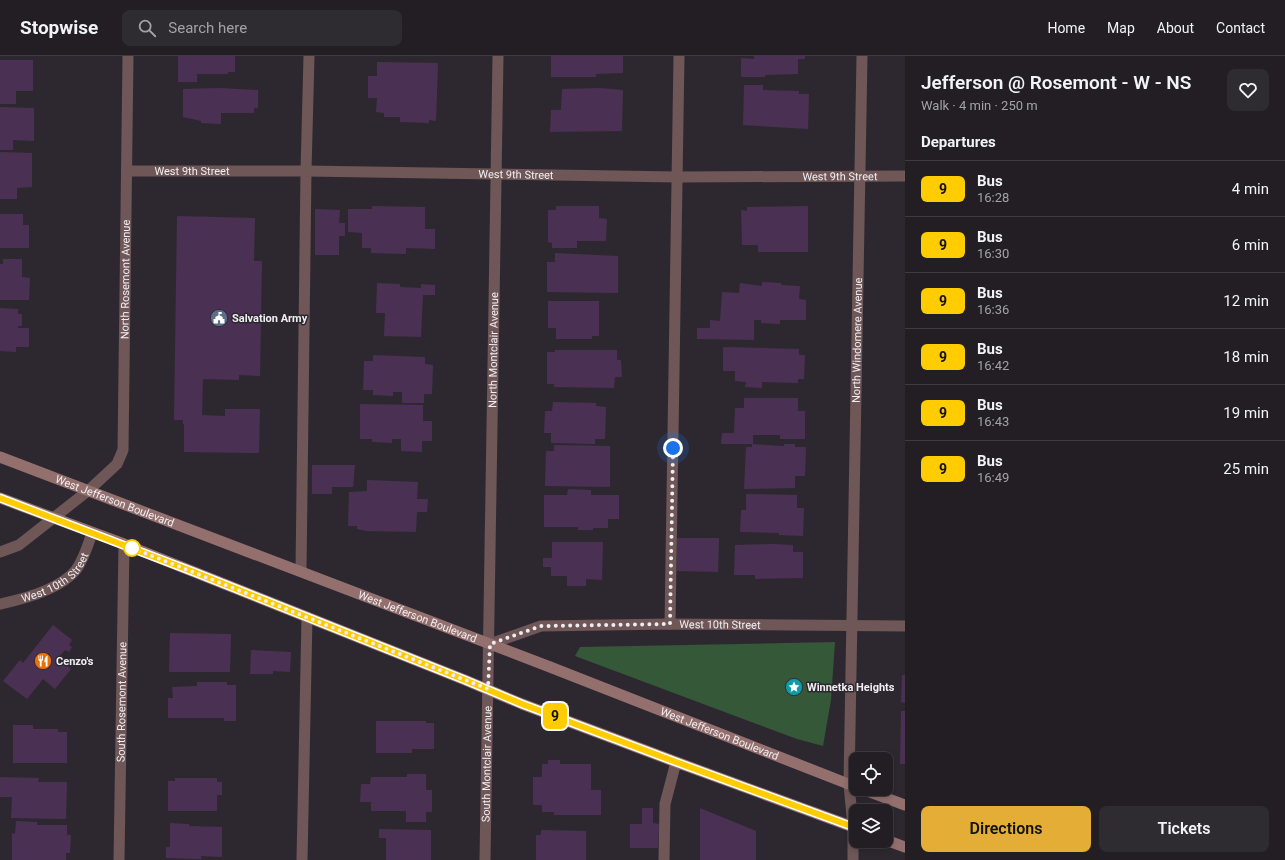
<!DOCTYPE html>
<html lang="en">
<head>
<meta charset="utf-8">
<style>
	:root { --surface:#221e24; --page:#2e2b31; --text:#f1f3f6; --muted:#a2a2a6; --line:#3f3c41; --accent:#e4ad35 }
	body { margin:0; font-family:Roboto,sans-serif; background:var(--page); color:var(--text); height:100vh; display:flex; flex-direction:column; font-size:15px; white-space:nowrap }
	* { box-sizing:border-box; margin:0 }
	p { font-size:13px; color:var(--muted) }
	.icon { flex:none; width:22px; height:22px; fill:none; stroke:currentColor; stroke-width:2; stroke-linecap:round; stroke-linejoin:round }
	.map { position:relative; flex:1; overflow:hidden }
	.panel { display:flex; flex-direction:column; background:var(--surface); width:380px }
	.panel>* { flex:none }
	.badge { padding:0 8px; border-radius:6px; font-size:14px; line-height:26px }
	.fabs { position:absolute; left:849px; top:696px; display:grid; gap:8px }
	.fabs a { display:grid; place-items:center; width:44px; height:44px; border-radius:8px; background:var(--surface); box-shadow:0 2px 6px #0003,0 0 0 1px var(--line); font-size:20px }
	.you { position:absolute; width:20px; height:20px; margin:-10px; border:3px solid #fff; border-radius:50%; background:#1a73e8; box-shadow:0 0 0 6px #1a73e833 }
	.map>.badge { position:absolute; translate:-50% -50%; box-shadow:0 0 0 2px #fff }
	h2 { padding:0 16px; font-size:15px; line-height:36px }
	.round { display:grid; place-items:center; flex:none; width:42px; height:42px; border-radius:8px; background:var(--page) }
	.overview { display:flex; align-items:center; justify-content:space-between; height:68px; padding:0 16px }
	h1 { font-size:19px; font-weight:600; line-height:30px }
	.cta { display:flex; gap:8px; margin-top:auto; padding:8px 16px }
	.cta a { flex:1; height:46px; border-radius:8px; background:var(--accent); color:#111; font-size:16px; font-weight:600; line-height:46px; text-align:center }
	.cta a+a { background:var(--page); color:var(--text) }
	ul { padding:0; list-style:none }
	li { display:flex; align-items:center; gap:12px; height:56px; padding:0 16px; border-top:1px solid var(--line) }
	li div { flex:1 }
	li b { display:block; font-size:15px }
	li em { font-style:normal }
	li .badge { min-width:44px; font-weight:700; text-align:center }
	header { display:flex; align-items:center; gap:24px; box-sizing:border-box; height:56px; padding:0 20px; background:var(--surface); border-bottom:1px solid var(--line) }
	header strong { font-size:19px }
	nav { display:flex; gap:22px; margin-inline-start:auto; font-size:14px }
	.search { width:280px; height:36px; background:var(--page); display:flex; align-items:center; gap:10px; box-sizing:border-box; padding:0 14px; border-radius:8px; color:var(--muted); font-size:15px }
	main { display:flex; flex:1; min-height:0 }
	.map>svg:first-child { display:block }
	.green { fill:#345838 }
	.building { fill:#4a3154 }
	.lines { fill:none; stroke-linecap:round; stroke-linejoin:round }
	.service { stroke:#6e5756; stroke-width:11 }
	.minor { stroke:#6e5756; stroke-width:11 }
	.tertiary { stroke:#6e5756; stroke-width:11 }
	.secondary { stroke:#93706d; stroke-width:11 }
	.line-casing { stroke:#fff; stroke-width:9 }
	.line { stroke:#fc0; stroke-width:6 }
	.walk { stroke:#f0edf2; stroke-width:4; stroke-dasharray:0 7.2 }
	.stop-dot { fill:#fff; stroke:#fc0; stroke-width:2 }
	.labels { text-anchor:middle; dominant-baseline:central; stroke-width:3; stroke-linejoin:round; paint-order:stroke }
	.street-label { font-size:11px; fill:#f0edf2; stroke:#2d2830 }
	.poi-label { font-size:11px; font-weight:bold; fill:#f0edf2; stroke:#2d2830; text-anchor:start }
</style>
</head>
<body>
<header>
<strong>Stopwise</strong>
<div class="search"><svg class="icon" aria-label="search" viewBox="0 0 24 24"><circle cx="10" cy="10" r="6"/><path d="M15 15l6 6"/></svg>Search here</div>
<nav><a>Home</a><a>Map</a><a>About</a><a>Contact</a></nav>
</header>
<main>
<div class="map">
<svg width="905" height="804" viewBox="0 0 905 804">
	<rect width="100%" height="100%" fill="#2d2830"/>
	<path class="green" d="M835 586 831 644 823 690 797 683 575 600 580 591Z"/>
	<g class="building">
		<path d="M178 0H235V16H228V18H197V26H178Z"/>
		<path d="M551 0H623V17L596 18V21H551Z"/>
		<path d="M754 0H805V3H798V18L765 19V21H741V2L754 3Z"/>
		<path d="M0 4H33V35H16V48H0Z"/>
		<path d="M377 6 438 7 436 65 429 64V67L400 66V61H384V57L376 56 377 42H368V20H377Z"/>
		<path d="M744 29H763V34L799 35V38H809L808 73 743 69Z"/>
		<path d="M220 32 258 34V52H254V57H221V68L201 67V65L183 61V33Z"/>
		<path d="M601 32 623 34 622 75 550 76 551 54H561L562 33Z"/>
		<path d="M0 51 34 52V85L13 84V94H0Z"/>
		<path d="M0 96 32 97V131L17 132V143H0Z"/>
		<path d="M372 150 425 151V173H435V193L406 192V198L371 197V192H362V177L348 176V153H372Z"/>
		<path d="M556 150H599V162L607 163 606 185H577V192H552V187L548 186V154H556Z"/>
		<path d="M808 150V196H758V189H742L741 154 747 155V151Z"/>
		<path d="M315 153 340 154 339 167H345V180H339V199H315Z"/>
		<path d="M0 158H23V169H29V192H0Z"/>
		<path d="M177 160 255 162 254 205H262L260 320 239 319V324L203 323 202 359 225 360V353H260L259 397 184 396V368H183V364H174Z"/>
		<path d="M555 197 618 200V237L547 236V206H555Z"/>
		<path d="M3 203H22V221L30 222 29 244H0V208H3Z"/>
		<path d="M762 226 781 227V229L800 230 799 243 806 244V264H780V268L761 267V264H754V284L697 283V272H710V264L720 265 722 236 739 237 740 227 762 230Z"/>
		<path d="M377 227 400 228V231L421 232V228L435 229V239H423L421 281 384 280 385 257H376Z"/>
		<path d="M548 245H599V280H592V283H556V272H548Z"/>
		<path d="M0 252 18 253V258H22V270H18V272H29V291H16V296L0 295Z"/>
		<path d="M723 291 799 293V299H805L804 323H798V327L762 326V332L745 331 746 326 735 325V315H723Z"/>
		<path d="M555 294H617V304H621L622 321H615L614 332 554 331V328H547V296H555Z"/>
		<path d="M373 299 425 301V308L433 309 432 338H424V347H402V336H393V340L373 339V334H363L364 305H373Z"/>
		<path d="M744 342H798V355H805V383H780V379H753V388H721L722 377H734L735 352H744Z"/>
		<path d="M553 346 596 347V350L606 351 605 383H595V388L551 387V377H544L545 355H552Z"/>
		<path d="M360 348 423 349V365H432V385H422V396L401 395V383H392V387L372 386V383H360Z"/>
		<path d="M752 388 784 390V388H795V391H806L805 420H795V432L744 433 746 391H752Z"/>
		<path d="M554 389 610 390V431L545 430 546 395H554Z"/>
		<path d="M312 409H355L353 431H332V438H312Z"/>
		<path d="M367 424 418 426 417 443H428L427 456H417L416 476 366 475 357 473V470H348L349 436 367 435Z"/>
		<path d="M568 433 591 434V439H619V463H608V472H593V474H578V471H544V439H567Z"/>
		<path d="M746 438 797 439V452H804L803 480 779 479V477L740 476 741 454H746Z"/>
		<path d="M677 482H719L718 516 677 515Z"/>
		<path d="M552 486H603L602 524 586 523V530H567V520H551V511H543V502H552Z"/>
		<path d="M773 488 793 489V496H803V522L755 523V519H734L735 489Z"/>
		<path d="M53 569 72 584 69 589 72 591 69 596 65 594 58 602 71 613 55 633 43 623 27 643 3 625 20 604 23 607Z"/>
		<path d="M170 577 231 578 230 616H169Z"/>
		<path d="M251 594 291 596 290 616 273 615V618H250Z"/>
		<path d="M902 619H905V647L901 646Z"/>
		<path d="M197 626H227V629H236V665H224V662H168V642H173L172 631 197 630Z"/>
		<path d="M901 655H905V708H900Z"/>
		<path d="M376 665H426V667H434V693H412V697H376Z"/>
		<path d="M13 669H33V673H58V676H67V707H13Z"/>
		<path d="M548 704H560V708H591V734H601V759H554V756H542V749H533V721H542V708H548Z"/>
		<path d="M407 718H426V734H432V756H426V766H406V755H371V746H360L361 728H370L371 721H407Z"/>
		<path d="M0 721 39 722 38 726H67L66 763 11 762 12 741H0Z"/>
		<path d="M175 722H217V726H222V739H217V755H168V725H175Z"/>
		<path d="M642 752H653V767L659 768 658 792H630V768H642Z"/>
		<path d="M700 752 756 775V804H700Z"/>
		<path d="M16 765 37 766V769H67V779H71L70 797H66V804H12V777L15 778Z"/>
		<path d="M170 767 189 768V770L222 771V801L201 800V803L166 802V791H170Z"/>
		<path d="M379 773 431 774V804H386V782H379Z"/>
		<path d="M541 774 586 775V804H536V779H541Z"/>
	</g>
	<g class="lines">
		<g class="service">
			<path d="M301 515 306 115 309 0"/>
			<path d="M670 568 679 0"/>
			<path d="M302 804 307 561"/>
			<path d="M664 804 665 748 676 706"/>
		</g>
		<g class="minor">
			<path id="s1" d="M127 115H306L678 121 905 120"/>
			<path id="s2" d="M89 434 117 408 123 394 128 0"/>
			<path id="s3" d="M490 588 541 570 670 568 905 570"/>
			<path id="s4" d="M119 804 124 488"/>
			<path id="s5" d="M485 804 498 0"/>
			<path id="s6" d="M853 804V771L849 728 862 0"/>
		</g>
		<g class="tertiary">
			<path d="M0 496 19 489 89 434"/>
			<path id="s7" d="M0 548C24 543 60 533 76 514 84 503 88 489 92 477"/>
		</g>
		<g class="secondary">
			<path id="s8" d="M0 401 550 611 856 731"/>
			<path d="M0 442 124 488 465 624 522 648 676 706 856 772"/>
			<path d="M862 733 905 749"/>
			<path d="M886 784 905 791"/>
		</g>
	</g>
	<g class="lines">
		<defs>
			<path id="line" d="M0 442 194 516 465 624 522 648 676 706 856 772"/>
		</defs>
		<use href="#line" class="line-casing"/>
		<use href="#line" class="line"/>
		<path class="walk" d="M132 492 488 633 490 588 541 570 670 568 673 392"/>
	</g>
	<defs>
		<symbol id="civic-disc" viewBox="-11 -11 22 22"><circle r="9.5" fill="#5c6f8a" stroke="#2d2830"/><path d="M-.6-6.5H3V-4.5H.6V-3L4-1V1h2V6H-6V1h2V-1L-.6-3ZM-1.2 2.5V6h2.4V2.5Z" fill="#fff"/></symbol>
		<symbol id="restaurant-disc" viewBox="-11 -11 22 22"><circle r="9.5" fill="#e8710a" stroke="#2d2830"/><path d="M-5-6h1v4h1v-4h1v4h1v-4h1v5L-1.5 .5V6h-2V.5L-5-1ZM5-6V6H3V1.5H1.5Q1.5-4 5-6Z" fill="#fff"/></symbol>
		<symbol id="sight-disc" viewBox="-11 -11 22 22"><circle r="9.5" fill="#0f9aa8" stroke="#2d2830"/><path d="M0-6L1.8-2.2L6-1.7L2.9 1.2L3.7 5.4L0 3.3L-3.7 5.4L-2.9 1.2L-6-1.7L-1.8-2.2Z" fill="#fff"/></symbol>
	</defs>
	<g fill-rule="evenodd">
		<use href="#civic-disc" x="209" y="252" width="20" height="20"/>
		<use href="#restaurant-disc" x="33" y="595" width="20" height="20"/>
		<use href="#sight-disc" x="784" y="621" width="20" height="20"/>
	</g>
	<circle class="stop-dot" cx="132" cy="492" r="8"/>
	<g class="labels">
		<g class="street-label">
			<text stroke="none"><textPath href="#s1" startOffset="65">West 9th Street</textPath></text>
			<text stroke="none"><textPath href="#s1" startOffset="389">West 9th Street</textPath></text>
			<text stroke="none"><textPath href="#s1" startOffset="713">West 9th Street</textPath></text>
			<text stroke="none"><textPath href="#s2" startOffset="224">North Rosemont Avenue</textPath></text>
			<text stroke="none"><textPath href="#s6" startOffset="520">North Windomere Avenue</textPath></text>
			<text stroke="none"><textPath href="#s5" startOffset="510">North Montclair Avenue</textPath></text>
			<text stroke="none"><textPath href="#s8" startOffset="123">West Jefferson Boulevard</textPath></text>
			<text stroke="none"><textPath href="#s7" startOffset="63">West 10th Street</textPath></text>
			<text stroke="none"><textPath href="#s8" startOffset="447">West Jefferson Boulevard</textPath></text>
			<text stroke="none"><textPath href="#s3" startOffset="233">West 10th Street</textPath></text>
			<text stroke="none"><textPath href="#s4" startOffset="158">South Rosemont Avenue</textPath></text>
			<text stroke="none"><textPath href="#s8" startOffset="771">West Jefferson Boulevard</textPath></text>
			<text stroke="none"><textPath href="#s5" startOffset="96">South Montclair Avenue</textPath></text>
		</g>
		<g class="poi-label">
			<text x="232" y="262">Salvation Army</text>
			<text x="56" y="605">Cenzo's</text>
			<text x="807" y="631">Winnetka Heights</text>
		</g>
	</g>
</svg>
<div class="fabs">
<a><svg class="icon" aria-label="locate" viewBox="0 0 24 24"><circle cx="12" cy="12" r="6"/><path d="M12 2v4M12 18v4M2 12h4M18 12h4"/></svg></a>
<a><svg class="icon" aria-label="layers" viewBox="0 0 24 24"><path d="M12 4l9 5-9 5-9-5zM3 14l9 5 9-5"/></svg></a>
</div>
<div class="you" style="left:673px;top:392px"></div>
<b class="badge" style="left:555px;top:660px;background:#fc0;color:#111">9</b>
</div>
<section class="panel">
<div class="overview"><div><h1>Jefferson @ Rosemont - W - NS</h1><p>Walk · 4 min · 250 m</p></div><a class="round"><svg class="icon" aria-label="heart" viewBox="0 0 24 24"><path d="M12 20l-8-8c-3-5 5-10 8-4 3-6 11-1 8 4z"/></svg></a></div>
<h2>Departures</h2>
<ul>
<li><span class="badge" style="background:#fc0;color:#111">9</span><div><b>Bus</b><p>16:28</p></div><em>4 min</em></li>
<li><span class="badge" style="background:#fc0;color:#111">9</span><div><b>Bus</b><p>16:30</p></div><em>6 min</em></li>
<li><span class="badge" style="background:#fc0;color:#111">9</span><div><b>Bus</b><p>16:36</p></div><em>12 min</em></li>
<li><span class="badge" style="background:#fc0;color:#111">9</span><div><b>Bus</b><p>16:42</p></div><em>18 min</em></li>
<li><span class="badge" style="background:#fc0;color:#111">9</span><div><b>Bus</b><p>16:43</p></div><em>19 min</em></li>
<li><span class="badge" style="background:#fc0;color:#111">9</span><div><b>Bus</b><p>16:49</p></div><em>25 min</em></li>
</ul>
<div class="cta"><a>Directions</a><a>Tickets</a></div>
</section>
</main>
</body>
</html>
